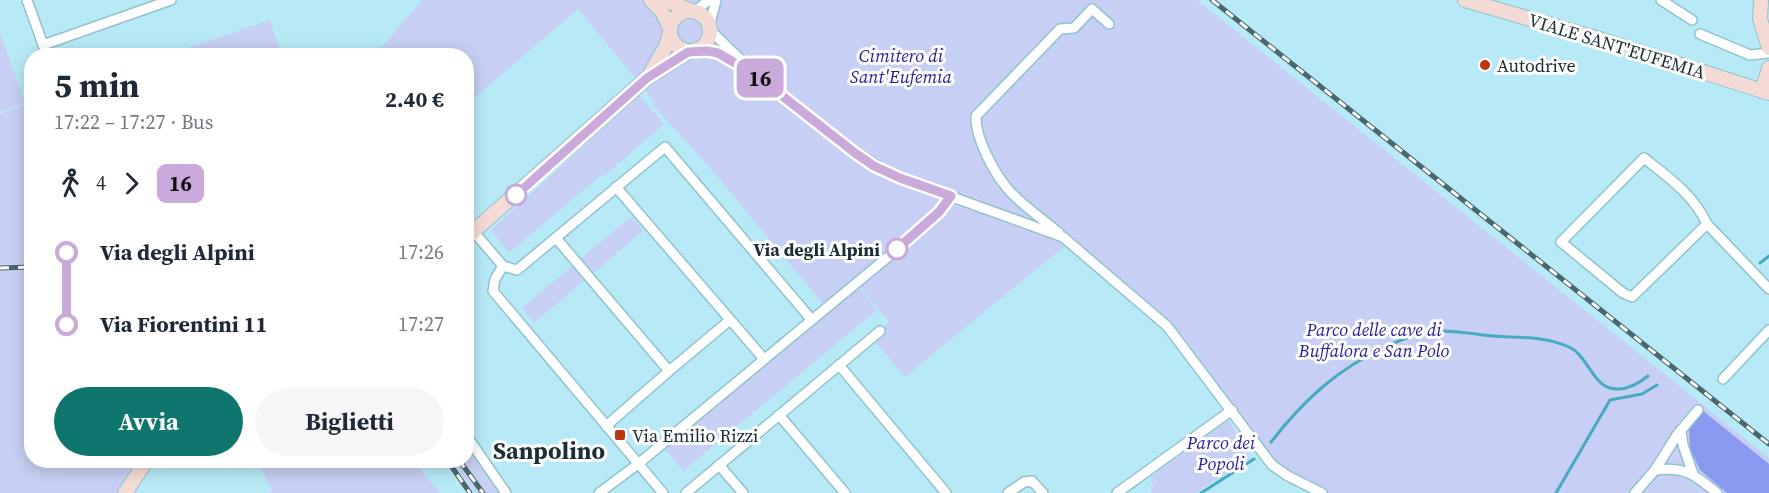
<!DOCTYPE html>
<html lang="it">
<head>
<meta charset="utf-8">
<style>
	:root { --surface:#fff; --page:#f6f6f7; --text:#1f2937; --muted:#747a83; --accent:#0f766e }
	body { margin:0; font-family:"Source Serif 4",serif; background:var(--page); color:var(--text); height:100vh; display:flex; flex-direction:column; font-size:22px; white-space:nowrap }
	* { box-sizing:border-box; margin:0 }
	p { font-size:20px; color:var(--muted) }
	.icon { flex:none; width:33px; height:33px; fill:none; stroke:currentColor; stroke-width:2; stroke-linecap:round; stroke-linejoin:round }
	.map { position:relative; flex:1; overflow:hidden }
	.drawer { position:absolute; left:24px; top:48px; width:450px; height:420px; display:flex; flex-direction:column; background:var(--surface); border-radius:24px; box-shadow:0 3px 15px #0003 }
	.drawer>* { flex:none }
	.badge { padding:0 12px; border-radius:9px; font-size:21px; line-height:39px }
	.map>.badge { position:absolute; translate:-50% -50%; box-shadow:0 0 0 3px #fff }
	.legs { display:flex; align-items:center; gap:9px; height:66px; padding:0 30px; font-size:20px }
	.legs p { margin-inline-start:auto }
	.head { display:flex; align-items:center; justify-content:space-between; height:102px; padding:0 30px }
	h1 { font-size:33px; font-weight:700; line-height:45px }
	.primary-button { display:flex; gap:12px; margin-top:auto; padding:12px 30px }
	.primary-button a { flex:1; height:69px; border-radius:36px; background:var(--accent); color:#fff; font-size:24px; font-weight:700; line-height:69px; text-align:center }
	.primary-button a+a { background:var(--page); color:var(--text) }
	ul { padding:0 30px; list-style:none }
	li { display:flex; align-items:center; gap:21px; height:72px; font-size:22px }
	li i { display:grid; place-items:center; width:9px; height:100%; margin:0 8px; background:currentColor }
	li i::after { content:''; width:15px; height:15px; margin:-8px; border:4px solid; border-radius:50%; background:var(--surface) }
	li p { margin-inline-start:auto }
	li:first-child i { background:linear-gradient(#0000 50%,currentColor 0) }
	li:last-child i { background:linear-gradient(currentColor 50%,#0000 0) }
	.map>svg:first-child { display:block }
	.green { fill:#c7d0f4 }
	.forest { fill:#8999f0 }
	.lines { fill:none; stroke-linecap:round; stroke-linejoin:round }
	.stream { stroke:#47aabf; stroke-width:3 }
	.street-casing { stroke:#90c2ce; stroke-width:12 }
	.secondary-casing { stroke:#90c2ce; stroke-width:16 }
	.street { stroke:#fff; stroke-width:9 }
	.secondary { stroke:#f5dbd5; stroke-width:14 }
	.rail-casing { stroke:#4a676e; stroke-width:5 }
	.rail { stroke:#fff; stroke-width:3; stroke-dasharray:9; stroke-linecap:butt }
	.line-1-casing { stroke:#fff; stroke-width:14 }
	.line-1 { stroke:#caaadb; stroke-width:9 }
	.poi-dot { fill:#be3510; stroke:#fff; stroke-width:2 }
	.stop-1-dot { fill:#fff; stroke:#caaadb; stroke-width:3 }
	.labels { text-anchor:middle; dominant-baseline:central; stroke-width:6; stroke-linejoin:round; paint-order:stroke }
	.street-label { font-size:18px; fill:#1a2e33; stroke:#fff }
	.park-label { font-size:18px; font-style:italic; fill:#271c9a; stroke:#fff }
	.poi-label { font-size:18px; fill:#1a2e33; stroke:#fff; text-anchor:start }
	.stop-label { font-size:18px; font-weight:bold; fill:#1a2e33; stroke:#fff; text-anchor:end }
	.district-label { font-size:24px; font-weight:bold; fill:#1a2e33; stroke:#fff }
</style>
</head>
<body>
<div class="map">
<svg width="1769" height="493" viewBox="0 0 1769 493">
	<rect width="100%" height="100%" fill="#b7eaf6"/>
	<g class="green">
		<path d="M422 0H1197L1769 458V493H1328L1274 463 1258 445 1236 407 1172 323 1072 240 905 377 873 339 889 322 853 279 824 305 712 170 652 104 655 102 578 9 467 104 466 56H363L381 48Z"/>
		<path d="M270 20 281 55H168Z"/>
		<path d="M0 32 25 103 0 112Z"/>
		<path d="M639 95 664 124 603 177 601 175 509 253 491 230Z"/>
		<path d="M31 103 32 460 141 461 119 493H0V114Z"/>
		<path d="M632 216 643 231 534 323 522 308Z"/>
		<path d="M859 288 877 310 683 471 665 449Z"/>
		<path d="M1229 420 1250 458 1196 493H1151L1153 486 1151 477Z"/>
		<path d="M467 437 505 493H476L451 461 466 460Z"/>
		<path d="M257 461H413L440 493H268L272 490Z"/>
	</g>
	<path class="forest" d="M1702 410 1769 464V493H1727L1700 470 1690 449 1689 427Z"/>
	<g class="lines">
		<g class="stream">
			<path d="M1760 263 1769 256"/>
			<path d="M1271 442C1303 401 1338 368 1386 347 1400 340 1413 334 1429 332 1450 329 1472 334 1493 336 1518 338 1546 336 1569 347 1587 355 1592 383 1610 388 1624 392 1638 384 1648 376"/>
			<path d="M1201 493 1254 459"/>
			<path d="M1556 493 1610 400 1642 394 1657 385"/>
		</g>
		<defs>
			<g id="street">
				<path d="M27 0 47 56"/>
				<path d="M1661 0 1692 20"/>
				<path d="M695 11 709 0"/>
				<path d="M710 24 716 0"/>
				<path d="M711 31C744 64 778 94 815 122 842 143 868 163 900 178L1063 237 1167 326 1272 465 1288 476 1322 493"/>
				<path d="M1700 34 1750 55 1769 53"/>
				<path d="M43 45 171 0"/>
				<path d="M695 51H713L744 68"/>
				<path d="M616 187 764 359"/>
				<path d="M1707 224 1632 297 1623 293 1561 242 1644 158C1668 177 1694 195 1707 224L1769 289"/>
				<path d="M474 232 503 266 517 270 665 147 811 319"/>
				<path d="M1059 233C1044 220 1019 203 1007 188 993 171 975 137 976 116L1060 29 1074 28 1092 9 1109 24"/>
				<path d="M556 238 669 371 730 320"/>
				<path d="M503 266 495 279 493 291 663 493"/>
				<path d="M839 365 946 493"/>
				<path d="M1723 379 1769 330"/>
				<path d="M779 415 845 493"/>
				<path d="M606 426 669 371"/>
				<path d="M1681 430 1683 445 1693 474"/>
				<path d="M466 435 506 493"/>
				<path d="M719 465 743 493"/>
				<path d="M1655 470C1685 466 1695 475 1717 493"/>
				<path d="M599 493 638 464 912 237 939 212 951 196"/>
				<path d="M686 493 880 331"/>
				<path d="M1008 493 1024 482 1032 481 1043 493"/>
				<path d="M1117 493 1232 410"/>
				<path d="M1635 493 1655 470 1677 435 1698 410"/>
			</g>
			<g id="secondary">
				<path d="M651 0 662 12 670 27"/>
				<path d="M666 0 689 10"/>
				<path d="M1465 0 1603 40 1769 93"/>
				<path d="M1761 1 1760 19 1769 48"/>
				<circle cx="690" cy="31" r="20"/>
				<path d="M650 74 666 46 670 33"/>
				<path d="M1762 91 1769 68"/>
				<path d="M466 238 647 78 688 52"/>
				<path d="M125 493 147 460"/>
			</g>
		</defs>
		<use href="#street" class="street-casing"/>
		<use href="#secondary" class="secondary-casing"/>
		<use href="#street" class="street"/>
		<use href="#secondary" class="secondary"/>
		<defs>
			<g id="rail">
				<path d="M1212 0 1769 444"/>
				<path d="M0 268 32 267"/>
				<path d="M447 460 470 493"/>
				<path d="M459 460 483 493"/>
			</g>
		</defs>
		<use href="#rail" class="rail-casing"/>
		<use href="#rail" class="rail"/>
	</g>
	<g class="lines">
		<defs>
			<path id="line-1" d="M516 195 647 78 688 52 707 51 718 53 757 76 855 153 874 166 900 178 951 196 939 212 897 249"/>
		</defs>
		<use href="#line-1" class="line-1-casing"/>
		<use href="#line-1" class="line-1"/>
	</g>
	<g class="poi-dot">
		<circle cx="1485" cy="65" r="6"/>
		<rect x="614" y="429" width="12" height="12" rx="3"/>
	</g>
	<g class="stop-1-dot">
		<circle cx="516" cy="195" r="10"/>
		<circle cx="897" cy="249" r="10"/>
	</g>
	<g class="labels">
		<g class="street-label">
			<text transform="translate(1617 46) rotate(17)">VIALE SANT'EUFEMIA</text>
		</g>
		<g class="park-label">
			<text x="901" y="55">Cimitero di<tspan x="901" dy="21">Sant'Eufemia</tspan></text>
			<text x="1374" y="329">Parco delle cave di<tspan x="1374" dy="21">Buffalora e San Polo</tspan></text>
			<text x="1221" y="442">Parco dei<tspan x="1221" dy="21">Popoli</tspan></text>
		</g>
		<g class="poi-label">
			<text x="1497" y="65">Autodrive</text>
			<text x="632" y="435">Via Emilio Rizzi</text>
		</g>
		<g class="stop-label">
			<text x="880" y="249">Via degli Alpini</text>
		</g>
		<g class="district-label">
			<text x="549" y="450">Sanpolino</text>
		</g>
	</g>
</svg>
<b class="badge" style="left:760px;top:78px;background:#caaadb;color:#111">16</b>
<section class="drawer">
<div class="head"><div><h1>5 min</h1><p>17:22 – 17:27 · Bus</p></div><b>2.40 €</b></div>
<div class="legs"><svg class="icon" aria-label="walk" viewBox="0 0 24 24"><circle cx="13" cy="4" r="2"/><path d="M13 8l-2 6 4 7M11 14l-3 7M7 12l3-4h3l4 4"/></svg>4<svg class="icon" aria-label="forward" viewBox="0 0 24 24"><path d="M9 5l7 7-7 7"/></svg><b class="badge" style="background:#caaadb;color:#111">16</b></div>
<ul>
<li><i style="color:#caaadb"></i><b>Via degli Alpini</b><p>17:26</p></li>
<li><i style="color:#caaadb"></i><b>Via Fiorentini 11</b><p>17:27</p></li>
</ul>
<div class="primary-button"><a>Avvia</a><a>Biglietti</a></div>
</section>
</div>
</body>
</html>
